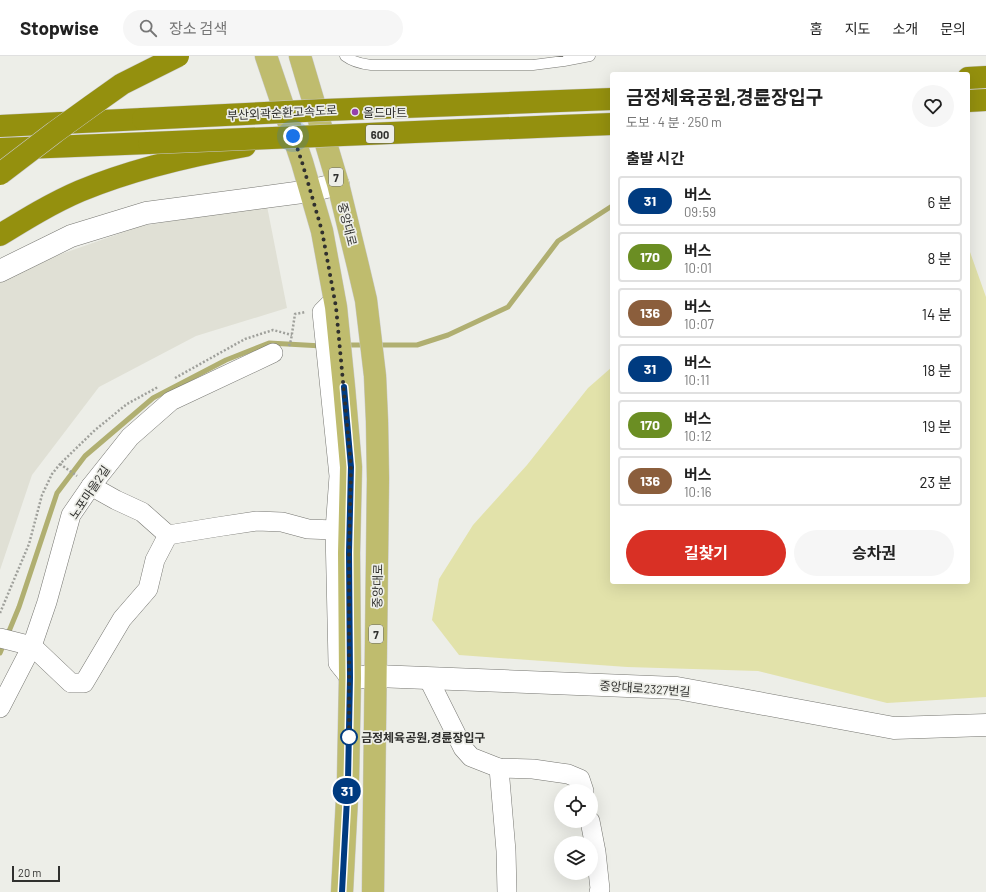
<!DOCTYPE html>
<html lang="ko">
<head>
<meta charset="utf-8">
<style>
	:root { --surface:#fff; --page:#f6f6f6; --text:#222; --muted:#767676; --line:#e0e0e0; --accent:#d93025 }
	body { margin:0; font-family:Barlow,"Noto Sans KR",sans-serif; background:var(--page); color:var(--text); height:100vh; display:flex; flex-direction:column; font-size:15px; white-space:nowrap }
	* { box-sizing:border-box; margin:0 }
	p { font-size:13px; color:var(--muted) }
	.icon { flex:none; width:22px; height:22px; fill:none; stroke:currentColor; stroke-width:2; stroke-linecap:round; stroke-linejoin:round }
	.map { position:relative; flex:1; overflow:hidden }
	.details { position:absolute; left:610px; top:16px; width:360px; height:512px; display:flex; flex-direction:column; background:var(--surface); border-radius:4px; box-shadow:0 4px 16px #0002 }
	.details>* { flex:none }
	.badge { padding:0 8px; border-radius:13px; font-size:14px; line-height:26px }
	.tools { position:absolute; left:554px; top:728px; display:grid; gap:8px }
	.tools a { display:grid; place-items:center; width:44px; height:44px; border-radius:50%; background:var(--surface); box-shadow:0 4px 16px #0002; font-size:20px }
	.scale { position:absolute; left:12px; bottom:10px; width:48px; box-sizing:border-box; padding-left:4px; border:2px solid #30302e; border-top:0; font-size:11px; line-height:14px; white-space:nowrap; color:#30302e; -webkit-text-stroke:3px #edeee8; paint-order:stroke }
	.you { position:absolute; width:20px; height:20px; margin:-10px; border:3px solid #fff; border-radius:50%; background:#1a73e8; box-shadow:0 0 0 6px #1a73e833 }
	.map>.badge { position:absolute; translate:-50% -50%; box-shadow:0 0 0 2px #fff }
	h2 { padding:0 16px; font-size:15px; line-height:36px }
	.round { display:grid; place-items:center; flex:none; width:42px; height:42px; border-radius:21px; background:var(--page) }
	.summary { display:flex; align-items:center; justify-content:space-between; height:68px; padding:0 16px }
	h1 { font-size:19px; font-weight:700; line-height:30px }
	.primary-button { display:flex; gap:8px; margin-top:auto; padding:8px 16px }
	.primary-button a { flex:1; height:46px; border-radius:24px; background:var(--accent); color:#fff; font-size:16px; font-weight:700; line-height:46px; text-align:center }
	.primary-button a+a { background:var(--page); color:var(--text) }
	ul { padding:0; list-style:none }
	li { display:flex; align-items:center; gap:12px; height:50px; margin:0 8px 6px; padding:0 8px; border:2px solid var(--line); border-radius:4px }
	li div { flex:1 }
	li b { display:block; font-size:15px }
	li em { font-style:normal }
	li .badge { min-width:44px; font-weight:700; text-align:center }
	header { display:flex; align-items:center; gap:24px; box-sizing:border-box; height:56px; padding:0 20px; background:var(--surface); border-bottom:1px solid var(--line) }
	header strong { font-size:19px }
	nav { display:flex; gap:22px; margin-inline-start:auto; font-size:14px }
	.search { width:280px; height:36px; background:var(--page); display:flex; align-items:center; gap:10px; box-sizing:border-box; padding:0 14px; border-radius:22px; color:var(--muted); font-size:15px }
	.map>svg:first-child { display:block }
	.built { fill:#e0e0d5 }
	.green { fill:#e2e2aa }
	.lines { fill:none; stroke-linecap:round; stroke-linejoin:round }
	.stream { stroke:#b0af71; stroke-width:5 }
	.lane-casing { stroke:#767671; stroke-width:11 }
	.street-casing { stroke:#767671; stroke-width:20 }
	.secondary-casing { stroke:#767671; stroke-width:23 }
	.primary-casing { stroke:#c9c9c9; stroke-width:23 }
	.highway-casing { stroke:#c9c9c9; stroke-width:23 }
	.path { stroke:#9fa09b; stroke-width:2.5; stroke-dasharray:2 2; stroke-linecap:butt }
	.lane { stroke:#fff; stroke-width:10 }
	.street { stroke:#fff; stroke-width:19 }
	.secondary { stroke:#fff; stroke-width:22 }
	.primary { stroke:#bfbc6e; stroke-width:22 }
	.highway { stroke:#94900e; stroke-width:22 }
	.highway-bridge-casing { stroke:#c9c9c9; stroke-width:23; stroke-linecap:butt }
	.highway-bridge { stroke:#94900e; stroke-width:22 }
	.line-casing { stroke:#fff; stroke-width:9 }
	.line { stroke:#003b80; stroke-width:6 }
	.walk { stroke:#30302e; stroke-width:4; stroke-dasharray:0 7.2 }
	.poi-dot { fill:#9540ad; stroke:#edeee8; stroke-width:1.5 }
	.stop-dot { fill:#fff; stroke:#003b80; stroke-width:2 }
	.labels { text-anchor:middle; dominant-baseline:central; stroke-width:3.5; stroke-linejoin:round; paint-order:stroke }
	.shield { fill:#edeee8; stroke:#696966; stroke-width:1 }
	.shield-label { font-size:11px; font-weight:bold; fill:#30302e }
	.street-label { font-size:12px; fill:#30302e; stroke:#edeee8 }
	.poi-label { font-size:12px; fill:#30302e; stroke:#edeee8; text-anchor:start }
	.stop-label { font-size:12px; font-weight:bold; fill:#30302e; stroke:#edeee8; text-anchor:start }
</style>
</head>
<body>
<header>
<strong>Stopwise</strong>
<div class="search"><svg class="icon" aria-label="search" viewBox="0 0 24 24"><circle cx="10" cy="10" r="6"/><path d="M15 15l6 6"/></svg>장소 검색</div>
<nav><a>홈</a><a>지도</a><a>소개</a><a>문의</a></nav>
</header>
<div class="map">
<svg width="986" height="836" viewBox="0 0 986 836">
	<rect width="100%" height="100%" fill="#edeee8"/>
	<path class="built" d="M267 150 287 252 196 280 99 331 32 419 0 514V225L30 209 141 170Z"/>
	<path class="green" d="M968 195 970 196 986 241V641L887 647 758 615 627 611 459 599 432 564 439 523 473 469 527 409 588 332 612 311V526H968Z"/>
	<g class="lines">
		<g class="stream">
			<path d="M344 289H366"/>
			<path d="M376 289H417L448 279 508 251 558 185 612 150"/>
			<path d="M0 597 19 551 57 437 85 400 153 342 226 304 269 287 322 290"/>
		</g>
		<defs>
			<path id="lane" d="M345 0C353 6 362 8 371 9H533L564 5 590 0"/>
			<g id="street">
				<path d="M335 243 322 256 339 420 335 474 338 607 350 622"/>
				<path d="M91 430 116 444 142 456 168 479 217 471 257 465 282 466 308 473 335 474"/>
				<path d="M0 582 32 590 71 627H84L122 563 148 533 155 504 168 479"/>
				<path d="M428 622 463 692 471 701 499 712 533 713 568 718 580 723 584 735"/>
				<path d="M0 652 32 590 47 546 71 459 91 430 130 381 171 345 273 297"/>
				<path d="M499 712 506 795 507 836"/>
				<path d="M590 765 596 796 600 833 599 836"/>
			</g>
			<g id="secondary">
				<path d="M0 215 71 180 146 157 310 135 338 128"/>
				<path d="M350 622 376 620 677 632 894 672 986 669"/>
			</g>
			<g id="primary">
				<path d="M266 0 302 106 322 175 336 251 344 331 351 411 349 497 350 622 348 724 342 836"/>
				<path d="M300 0 338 128 358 210 366 244 375 320 377 365 378 423 373 836"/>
			</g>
			<g id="highway">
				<path d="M968 22 986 21"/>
				<path d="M968 45 986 44"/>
				<path d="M0 70 143 63"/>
				<path d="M0 93 149 87"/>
				<path d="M0 179C26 163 52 147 80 135 133 113 189 100 245 90"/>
			</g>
		</defs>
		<use href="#lane" class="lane-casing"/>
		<use href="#street" class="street-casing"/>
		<use href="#secondary" class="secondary-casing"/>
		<use href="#primary" class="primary-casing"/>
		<use href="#highway" class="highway-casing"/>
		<g class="path">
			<path d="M289 290 291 284 295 258 306 256"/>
			<path d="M175 322 245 283 273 274 292 279"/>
			<path d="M60 408 77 420"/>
			<path d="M0 557 29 488 42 439 52 418 60 408 95 374 127 348 158 331"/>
		</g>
		<use href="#lane" class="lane"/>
		<use href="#street" class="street"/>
		<use href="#secondary" class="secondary"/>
		<use href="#primary" class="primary"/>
		<use href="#highway" class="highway"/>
		<defs>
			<g id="highway-bridge">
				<path d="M143 63 325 54 612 43"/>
				<path d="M149 87 560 70 612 68"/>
				<path d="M0 118 55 76 91 50 122 28 178 0"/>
			</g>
		</defs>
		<use href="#highway-bridge" class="highway-bridge-casing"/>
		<use href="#highway-bridge" class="highway-bridge"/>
	</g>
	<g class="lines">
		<defs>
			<path id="line" d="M342 836 348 724 350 622 349 497 351 411 344 331"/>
		</defs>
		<use href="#line" class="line-casing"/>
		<use href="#line" class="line"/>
		<path class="walk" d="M293 80 302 106 322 175 336 251 351 411 349 497V681"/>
	</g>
	<circle class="poi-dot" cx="355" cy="56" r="4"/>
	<circle class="stop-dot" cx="349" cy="681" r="8"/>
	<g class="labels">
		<g class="shield">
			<rect x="366" y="69" width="28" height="18" rx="3"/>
			<rect x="329" y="112" width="14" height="18" rx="3"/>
			<rect x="369" y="569" width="14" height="18" rx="3"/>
		</g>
		<g class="shield-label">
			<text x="380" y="78">600</text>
			<text x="336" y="121">7</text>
			<text x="376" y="578">7</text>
		</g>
		<g class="street-label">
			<text transform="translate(282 56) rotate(-3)">부산외곽순환고속도로</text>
			<text transform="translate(348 168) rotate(76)">중앙대로</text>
			<text transform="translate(89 436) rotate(-56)">노포마을2길</text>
			<text transform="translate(377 530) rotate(-89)">중앙대로</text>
			<text transform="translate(645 632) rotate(4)">중앙대로2327번길</text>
		</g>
		<g class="poi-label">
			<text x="363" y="56">올드마트</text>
		</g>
		<g class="stop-label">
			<text x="361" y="681">금정체육공원,경륜장입구</text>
		</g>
	</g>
</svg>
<div class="tools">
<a><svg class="icon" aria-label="locate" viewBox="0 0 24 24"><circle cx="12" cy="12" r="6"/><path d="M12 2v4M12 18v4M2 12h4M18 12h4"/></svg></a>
<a><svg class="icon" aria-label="layers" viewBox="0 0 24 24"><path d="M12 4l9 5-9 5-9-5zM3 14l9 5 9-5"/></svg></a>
</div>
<div class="scale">20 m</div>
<div class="you" style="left:293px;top:80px"></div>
<b class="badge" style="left:347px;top:735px;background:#003b80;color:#fff">31</b>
<section class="details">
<div class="summary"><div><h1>금정체육공원,경륜장입구</h1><p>도보 · 4 분 · 250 m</p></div><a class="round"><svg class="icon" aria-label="heart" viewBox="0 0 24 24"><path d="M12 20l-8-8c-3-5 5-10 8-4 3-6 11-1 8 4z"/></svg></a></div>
<h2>출발 시간</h2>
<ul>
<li><span class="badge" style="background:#003b80;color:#fff">31</span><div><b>버스</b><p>09:59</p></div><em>6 분</em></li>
<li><span class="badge" style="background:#6b8e23;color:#fff">170</span><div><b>버스</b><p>10:01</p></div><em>8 분</em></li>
<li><span class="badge" style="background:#8b5e3c;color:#fff">136</span><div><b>버스</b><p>10:07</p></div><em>14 분</em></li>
<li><span class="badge" style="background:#003b80;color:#fff">31</span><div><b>버스</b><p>10:11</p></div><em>18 분</em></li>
<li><span class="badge" style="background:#6b8e23;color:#fff">170</span><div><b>버스</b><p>10:12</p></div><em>19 분</em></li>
<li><span class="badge" style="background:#8b5e3c;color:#fff">136</span><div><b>버스</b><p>10:16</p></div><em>23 분</em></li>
</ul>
<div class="primary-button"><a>길찾기</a><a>승차권</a></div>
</section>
</div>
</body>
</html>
